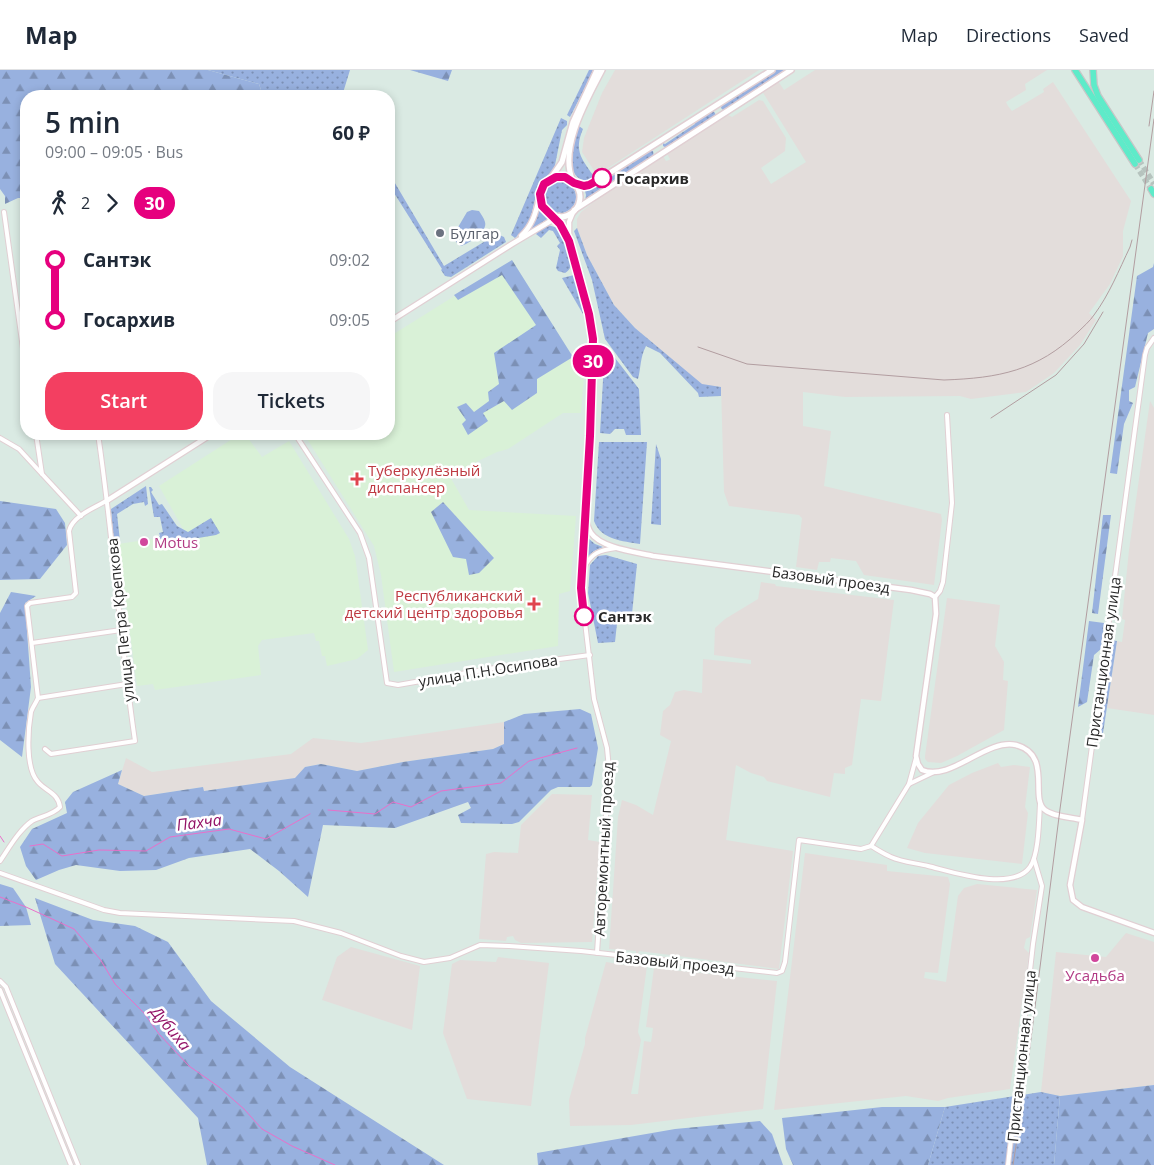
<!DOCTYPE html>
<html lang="en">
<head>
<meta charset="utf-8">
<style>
	:root { --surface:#fff; --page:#f6f6f7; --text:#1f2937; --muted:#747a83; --line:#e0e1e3; --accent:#f33f61 }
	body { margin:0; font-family:"Open Sans",sans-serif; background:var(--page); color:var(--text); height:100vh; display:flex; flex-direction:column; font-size:19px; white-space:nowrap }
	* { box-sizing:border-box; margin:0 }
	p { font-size:16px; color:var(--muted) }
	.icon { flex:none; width:28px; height:28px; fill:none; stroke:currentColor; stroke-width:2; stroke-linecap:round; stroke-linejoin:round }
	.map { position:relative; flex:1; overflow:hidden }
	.details { position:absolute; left:20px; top:20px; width:375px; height:350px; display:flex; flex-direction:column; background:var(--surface); border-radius:20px; box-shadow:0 2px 8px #0003 }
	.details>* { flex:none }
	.badge { padding:0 10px; border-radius:16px; font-size:18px; line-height:32px }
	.map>.badge { position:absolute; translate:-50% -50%; box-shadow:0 0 0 2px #fff }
	.legs { display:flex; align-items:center; gap:8px; height:55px; padding:0 25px; font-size:16px }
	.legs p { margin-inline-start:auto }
	.headline { display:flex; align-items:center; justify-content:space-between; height:85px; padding:0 25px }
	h1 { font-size:28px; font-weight:600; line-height:38px }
	.primary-button { display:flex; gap:10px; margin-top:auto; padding:10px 25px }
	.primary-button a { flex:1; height:58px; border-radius:20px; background:var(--accent); color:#fff; font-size:20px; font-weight:600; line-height:58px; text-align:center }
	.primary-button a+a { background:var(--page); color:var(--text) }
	ul { padding:0 25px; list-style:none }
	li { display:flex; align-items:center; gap:18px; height:60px; font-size:19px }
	li i { display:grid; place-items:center; width:8px; height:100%; margin:0 6px; background:currentColor }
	li i::after { content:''; width:12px; height:12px; margin:-6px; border:4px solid; border-radius:50%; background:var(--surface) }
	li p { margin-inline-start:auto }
	li:first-child i { background:linear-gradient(#0000 50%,currentColor 0) }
	li:last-child i { background:linear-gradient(currentColor 50%,#0000 0) }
	header { display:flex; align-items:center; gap:30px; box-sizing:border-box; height:70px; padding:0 25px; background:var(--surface); border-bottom:1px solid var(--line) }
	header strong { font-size:24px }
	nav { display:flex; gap:28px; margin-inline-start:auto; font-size:18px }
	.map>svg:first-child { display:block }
	.industrial { fill:#e3dddb }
	.medical { fill:#d9f1d7 }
	.green { fill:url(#green-dots) }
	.forest { fill:url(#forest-firs) }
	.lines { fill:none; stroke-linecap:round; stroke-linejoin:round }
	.stream { stroke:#e970ca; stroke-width:1 }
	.primary-tunnel { stroke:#b6c3be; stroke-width:5.5; stroke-dasharray:5.5 3; stroke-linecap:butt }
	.minor-casing { stroke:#e1cfd3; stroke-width:6 }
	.tertiary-casing { stroke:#e1cfd3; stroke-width:7 }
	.secondary-casing { stroke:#e1cfd3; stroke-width:8 }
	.primary-casing { stroke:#c7c7c7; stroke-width:8 }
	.minor { stroke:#fff; stroke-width:4 }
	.tertiary { stroke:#fff; stroke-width:4.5 }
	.secondary { stroke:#fff; stroke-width:5 }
	.primary { stroke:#5eebc9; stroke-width:5.5 }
	.rail { stroke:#b29da0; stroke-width:1 }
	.line-1-casing { stroke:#fff; stroke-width:11 }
	.line-1 { stroke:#e6007e; stroke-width:8 }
	.stop-1-dot { fill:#fff; stroke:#e6007e; stroke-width:2.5 }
	.worship-dot { fill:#6b7280; stroke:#fff; stroke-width:2 }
	.health-dot { fill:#e0444e; stroke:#fff; stroke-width:2 }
	.hotel-dot { fill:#d1479c; stroke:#fff; stroke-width:2 }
	.labels { text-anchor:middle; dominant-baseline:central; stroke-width:5; stroke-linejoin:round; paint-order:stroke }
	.stop-label { font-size:15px; font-weight:bold; fill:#282828; stroke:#fff; text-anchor:start }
	.worship-label { font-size:15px; fill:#5b616d; stroke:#fff; text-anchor:start }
	.health-label { font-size:15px; fill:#be3a42; stroke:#fff; text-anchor:start }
	.hotel-label { font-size:15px; fill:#b23c85; stroke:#fff; text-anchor:start }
	.street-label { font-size:15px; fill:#282828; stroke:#fff }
	.water-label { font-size:16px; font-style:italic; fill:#921267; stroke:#fff }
</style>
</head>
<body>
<header>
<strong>Map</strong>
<nav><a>Map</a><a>Directions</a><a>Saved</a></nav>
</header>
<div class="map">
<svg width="1154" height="1095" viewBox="0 0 1154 1095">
	<defs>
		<pattern id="green-dots" width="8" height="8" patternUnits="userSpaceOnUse" patternTransform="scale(1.25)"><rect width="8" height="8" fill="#98b1df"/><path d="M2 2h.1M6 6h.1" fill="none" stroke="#7c90b5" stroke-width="1.8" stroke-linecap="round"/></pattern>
		<pattern id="forest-firs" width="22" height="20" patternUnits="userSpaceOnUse" patternTransform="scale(1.25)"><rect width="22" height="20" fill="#98b1df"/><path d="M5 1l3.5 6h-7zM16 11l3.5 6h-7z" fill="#7c90b5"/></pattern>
	</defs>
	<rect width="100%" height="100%" fill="#daeae3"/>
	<g class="industrial">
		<path d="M615 0H759L597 105 582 82 584 68 602 23Z"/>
		<path d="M815 0H1047L1025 14 1026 20 1006 32 1008 36 1012 41 1044 22 1043 19 1053 12 1131 131 1123 161V186L1110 214 1089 243 1096 250 1080 275 1054 303 1026 322 971 329 960 326 845 327 803 322V356L831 361 824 416 941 444 942 450 934 515 864 505 856 491 831 488 830 492H819L817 500 796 497 802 448 799 445 729 436 724 422 721 317 702 315 635 258 614 235 587 185 577 158V149L581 142 603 125 663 86 666 91 669 90 670 89 667 84 728 45 732 47 759 30 763 31 786 68 785 81 761 98 771 114 806 92 762 21 778 11 784 20Z"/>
		<path d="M1150 331 1154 338V645L1107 638 1117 571 1122 572 1125 550 1122 549 1129 480Z"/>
		<path d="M761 512 775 514 776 516 894 530 881 631 861 629 852 695 845 698V704L834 703 830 727 767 711 764 707 751 703 736 695 726 770 793 781 779 899 639 881 638 884H636V881L609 879 618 747 622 730 636 735 653 745 671 671 660 665 663 641 670 635 675 622 684 620 702 623 703 589 751 594V590L714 585 715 558 725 549 758 529Z"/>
		<path d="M947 528 1000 535 995 576 1004 592 1003 610 1008 611 1004 660 957 686 941 693 928 692 925 689V686Z"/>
		<path d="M504 652V674L493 679 403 692 357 701 321 694 305 697 296 708 204 721 203 717 144 726 118 714 126 688 152 702 291 684 313 668 361 673Z"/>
		<path d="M998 693 1001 697 1014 695 1030 697 1025 737 1028 743 1022 794 925 783 907 778 918 753 949 715 972 703Z"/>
		<path d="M552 724 592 725 588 770 600 772 592 872 521 873 515 870 513 866 507 867 506 871 479 869 486 784 494 782 518 783 521 755Z"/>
		<path d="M805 783 887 795V801L948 807 950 814 938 903 925 902 924 908 946 912 958 826 964 818 977 814 1037 820 1030 867 1026 869 1024 878 1029 883 1010 1019 948 1028 938 1031 906 1026 774 1040Z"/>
		<path d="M1126 863 1154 872V1015L1060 1026 1041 1022 1056 882 1106 887Z"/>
		<path d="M351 877 420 896 412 960 322 930 337 887Z"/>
		<path d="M498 887 549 893 531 1036 467 1029 443 963 452 894 460 890 496 892Z"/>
		<path d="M606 892 625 895V892L647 896 638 962 641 970 631 1024H638L644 971 651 972 652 966 653 958 646 957 654 898 777 911 763 1039 631 1055 570 1056 569 1030 585 974V968Z"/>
	</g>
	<g class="medical">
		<path d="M512 190 584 305 581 343H563L508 379 497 382 449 405 469 440 576 446 570 521 559 524 558 576 394 602 381 505 374 476 304 364H389V267Z"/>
		<path d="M240 364H245L262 387 289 371 349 469 355 486 368 580 357 589 327 596 325 586H322L319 571H316L314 563 262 570 258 576 261 605 155 620 153 614 137 616 118 474 186 464 159 416Z"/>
	</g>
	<g class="green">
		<path d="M208 0H350L342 26H263L259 14Z"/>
		<path d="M589 0H594L570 47 567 45Z"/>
		<path d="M776 0H789L724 41 721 38 722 34Z"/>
		<path d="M713 40 716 45 667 78 663 76V73L665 74 695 54V51Z"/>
		<path d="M561 48 567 51V55L562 60 554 100 539 112 531 147 525 158 515 168 511 165Z"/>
		<path d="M579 56 583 59C573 82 583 90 595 108 575 117 568 96 571 79 572 72 576 63 579 56Z"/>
		<path d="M649 81H653L654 87 585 131 586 125 584 117H590L599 114Z"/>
		<path d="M389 103 444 196 497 164 504 167 506 172 451 207 445 206 441 200 442 199 389 115Z"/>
		<circle cx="560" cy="127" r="16"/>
		<path d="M540 139 549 148 532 159 531 158Z"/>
		<path d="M548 155 558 158C565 169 580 195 565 203L558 201 556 198 560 180 557 176 560 173 553 161 549 160 541 168 536 164 539 160Z"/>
		<path d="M577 158 587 185 614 235 635 258 702 314 721 317V326L699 327 698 323 660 283 646 276C640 287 641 298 638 309L633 307 605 269 592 210 574 161Z"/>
		<path d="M574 205 583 242V244L562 208Z"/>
		<path d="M605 275 639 319 641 365H626L624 359H615L610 364 600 363Z"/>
		<path d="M599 372H647L640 474C623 471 601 470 594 451Z"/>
		<path d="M656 374 661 389V455L651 454Z"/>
		<path d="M146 416 148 434 145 436 144 432 133 434 117 444 120 471 114 472 111 439Z"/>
		<path d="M149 417H151L153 420 151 422 159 435 162 434 177 456 188 462 211 448 220 463 216 465 163 474 158 470 157 467 160 466 159 463 163 462 160 447H154Z"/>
		<path d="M588 468 595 474 603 477 594 481 587 487Z"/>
		<path d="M606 485 637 494 632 544H618L615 572 598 573 588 523 590 495 598 486Z"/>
		<path d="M1041 1022 1060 1026 1054 1095H928L945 1037Z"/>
	</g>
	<g class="forest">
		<path d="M0 0H208L259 14 263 26H26V128H18L5 134V126L0 119Z"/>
		<path d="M410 0H452L448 11Z"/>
		<path d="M472 140 479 141C481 144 484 148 485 152 488 162 468 174 461 176 456 174 454 168 454 164L467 142Z"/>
		<path d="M512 190 573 287 537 309V323L512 340 504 331 483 343 488 351 468 365 462 354 466 350 457 337 466 333 474 342 489 331 488 322 499 314 494 283 536 255 502 205 458 230 454 225Z"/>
		<path d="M1154 193V259L1148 263 1135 317 1129 320V331L1133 333 1124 354 1117 404 1110 403 1137 206 1153 197Z"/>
		<path d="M0 431 56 439 65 453 67 475 40 509 0 510Z"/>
		<path d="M443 432 494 488 479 503 469 505 466 489 453 487 431 442Z"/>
		<path d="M1103 445H1111L1098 544 1092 543Z"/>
		<path d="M11 522 36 526 25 533 31 617 22 687 0 670V543Z"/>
		<path d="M1089 551 1104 553 1101 579 1094 585 1087 632 1078 637Z"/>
		<path d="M1109 570 1117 571 1103 663 1097 662Z"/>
		<path d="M580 639 591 644 598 678 592 715 590 717H558L551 720 519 752 512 754 461 753 458 745 471 738 468 732 395 758 323 755 308 827 279 801 250 779 189 788 156 800 120 801 76 795 59 800 36 810 26 796 20 777 32 759 67 743 65 732 73 722 122 700 118 714 144 726 203 717 204 721 295 708 305 697 321 694 357 701 403 692 493 679 504 674V652L524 644Z"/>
		<path d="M0 814 13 818 26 837 31 855 0 856Z"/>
		<path d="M35 828 93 850 135 856 168 872 211 931 290 997 444 1095H207L198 1048 55 894Z"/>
		<path d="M1154 1015V1095H1054L1060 1026Z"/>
		<path d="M882 1037H945L928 1095H793L786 1079 782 1048Z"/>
		<path d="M760 1051 772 1064 783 1095H538L537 1083 675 1059Z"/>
	</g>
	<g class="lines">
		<g class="stream">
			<path d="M328 740 375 744 393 732 411 737 441 721 501 713 529 691 577 678"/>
			<path d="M0 766 4 772"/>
			<path d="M30 776 43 774 62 786 99 780 146 781 170 767 229 759 266 769 310 744"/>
			<path d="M0 827 26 837 74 859 100 889 115 914 144 943 159 964 189 996 219 1017 244 1039 262 1059 292 1076 335 1095"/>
		</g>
		<g class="primary-tunnel">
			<path d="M1139 90 1154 114"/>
			<path d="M1135 94 1151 119"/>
		</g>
		<defs>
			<g id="minor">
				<path d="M4 142 26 300"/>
				<path d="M36 364 42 404 81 446"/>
				<path d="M295 364 360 463 369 488 387 613 398 615 506 596 590 585"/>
				<path d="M0 368 19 379 42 404"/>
				<path d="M585 451 581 518 594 629 607 678 609 699 597 883"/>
				<path d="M584 498C591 483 600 480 616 478"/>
				<path d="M935 527 940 521 943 512 952 433 947 345"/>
				<path d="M32 573 121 560"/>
				<path d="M38 628 127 614"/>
				<path d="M45 679 51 684 135 671C120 569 113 466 98 364"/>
				<path d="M909 714 934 702"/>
				<path d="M1082 750 1145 285 1147 278 1154 268"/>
				<path d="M871 776C878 780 884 784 891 787 902 792 916 793 928 796 953 802 1012 822 1030 797 1039 784 1039 750 1040 733"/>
				<path d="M0 791C9 778 19 760 32 751 41 746 53 745 60 737 58 723 47 722 38 712 25 698 28 660 31 642 32 638 36 633 38 628L27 536 30 533 72 527 76 523 69 461C72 446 96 437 108 430"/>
				<path d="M0 803 104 840 120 843 294 851 341 863 401 886 424 892 450 888 480 875 509 876 581 881 777 903 782 901 785 892 799 770 861 779 871 776 909 714 916 688"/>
				<path d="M0 911 6 917 78 1095"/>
				<path d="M0 920 71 1095"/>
				<path d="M1008 1095 1033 874 1042 816 1034 789"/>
			</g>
			<g id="tertiary">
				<path d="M551 145 563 159 569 171 589 243 593 269 592 315 585 444C586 450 587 457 591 463 601 478 636 482 653 486L911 520 930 524 935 527 936 544 916 686 918 694 922 700C951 712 986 668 1016 675 1053 685 1029 728 1045 740 1054 747 1070 747 1082 750L1070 815 1073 830 1082 837 1154 863"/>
				<path d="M521 166C532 156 536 143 539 128"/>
				<path d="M569 167V152L574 140"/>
				<path d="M389 252 512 174 559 146"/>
				<path d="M108 430 212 364"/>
			</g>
			<g id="secondary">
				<circle cx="560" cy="127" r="20"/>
				<path d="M551 108 562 92 573 52 597 0"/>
				<path d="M573 111C558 79 587 29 602 0"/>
				<path d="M574 113 584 116 597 111 772 0"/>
				<path d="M576 139 791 0"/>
			</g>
			<g id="primary">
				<path d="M1075 0 1135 94"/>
				<path d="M1093 0 1094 15 1098 26 1139 90"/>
				<path d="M1151 119 1154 124"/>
			</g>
		</defs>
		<use href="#minor" class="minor-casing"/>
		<use href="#tertiary" class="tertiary-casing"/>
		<use href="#secondary" class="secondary-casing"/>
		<use href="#primary" class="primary-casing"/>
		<use href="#minor" class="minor"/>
		<use href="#tertiary" class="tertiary"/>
		<use href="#secondary" class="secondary"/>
		<use href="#primary" class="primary"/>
		<g class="rail">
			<path d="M1149 56 1154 21"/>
			<path d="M698 277 747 294 944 310C999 308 1037 301 1078 262 1083 257 1090 251 1094 245 1109 225 1119 200 1130 177L1132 170"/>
			<path d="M991 348 1056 305 1084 274 1103 242"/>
			<path d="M1013 1095 1024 1024 1060 739 1154 49"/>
		</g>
	</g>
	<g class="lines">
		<defs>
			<path id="line-1" d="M584 546 581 518 590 366 593 269 589 244 569 171 560 154 542 136 540 124 544 114 556 107H565L574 113 584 116 589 115 602 108"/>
		</defs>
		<use href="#line-1" class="line-1-casing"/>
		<use href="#line-1" class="line-1"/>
	</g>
	<g class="stop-1-dot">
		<circle cx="602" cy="108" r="9"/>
		<circle cx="584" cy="546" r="9"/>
	</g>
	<circle class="worship-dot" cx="440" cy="163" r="5"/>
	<g class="health-dot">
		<path d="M354.5 401.5h5v5h5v5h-5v5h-5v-5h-5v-5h5z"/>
		<path d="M531.5 526.5h5v5h5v5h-5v5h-5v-5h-5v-5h5z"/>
	</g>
	<g class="hotel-dot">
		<circle cx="144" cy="472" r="5"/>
		<circle cx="1095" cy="888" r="5"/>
	</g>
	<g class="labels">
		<g class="stop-label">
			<text x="616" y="108">Госархив</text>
			<text x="598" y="546">Сантэк</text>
		</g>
		<g class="worship-label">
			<text x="450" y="163">Булгар</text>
		</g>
		<g class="health-label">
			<text x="368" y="400">Туберкулёзный<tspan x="368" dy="17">диспансер</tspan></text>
			<text x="523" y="525" text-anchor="end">Республиканский<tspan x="523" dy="17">детский центр здоровья</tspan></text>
		</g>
		<g class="hotel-label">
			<text x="154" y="472">Motus</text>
			<text x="1095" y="905" text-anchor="middle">Усадьба</text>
		</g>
		<g class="street-label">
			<text transform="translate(831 509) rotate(8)">Базовый проезд</text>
			<text transform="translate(120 550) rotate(-96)">улица Петра Крепкова</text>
			<text transform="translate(1103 592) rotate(-82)">Пристанционная улица</text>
			<text transform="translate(488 600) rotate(-9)">улица П.Н.Осипова</text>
			<text transform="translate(603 779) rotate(-87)">Авторемонтный проезд</text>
			<text transform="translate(675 892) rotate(6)">Базовый проезд</text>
			<text transform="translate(1021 986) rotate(-84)">Пристанционная улица</text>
		</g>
		<g class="water-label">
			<text transform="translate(199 752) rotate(-7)">Пахча</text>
			<text transform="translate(171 958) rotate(50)">Дубиха</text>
		</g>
	</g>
</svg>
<b class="badge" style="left:593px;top:291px;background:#e6007e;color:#fff">30</b>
<section class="details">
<div class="headline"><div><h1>5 min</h1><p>09:00 – 09:05 · Bus</p></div><b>60 ₽</b></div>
<div class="legs"><svg class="icon" aria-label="walk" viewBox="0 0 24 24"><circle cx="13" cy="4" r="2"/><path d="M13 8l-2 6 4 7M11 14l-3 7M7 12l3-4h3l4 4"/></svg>2<svg class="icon" aria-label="forward" viewBox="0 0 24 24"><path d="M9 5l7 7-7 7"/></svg><b class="badge" style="background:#e6007e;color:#fff">30</b></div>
<ul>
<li><i style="color:#e6007e"></i><b>Сантэк</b><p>09:02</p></li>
<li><i style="color:#e6007e"></i><b>Госархив</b><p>09:05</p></li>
</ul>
<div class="primary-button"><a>Start</a><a>Tickets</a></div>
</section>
</div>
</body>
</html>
